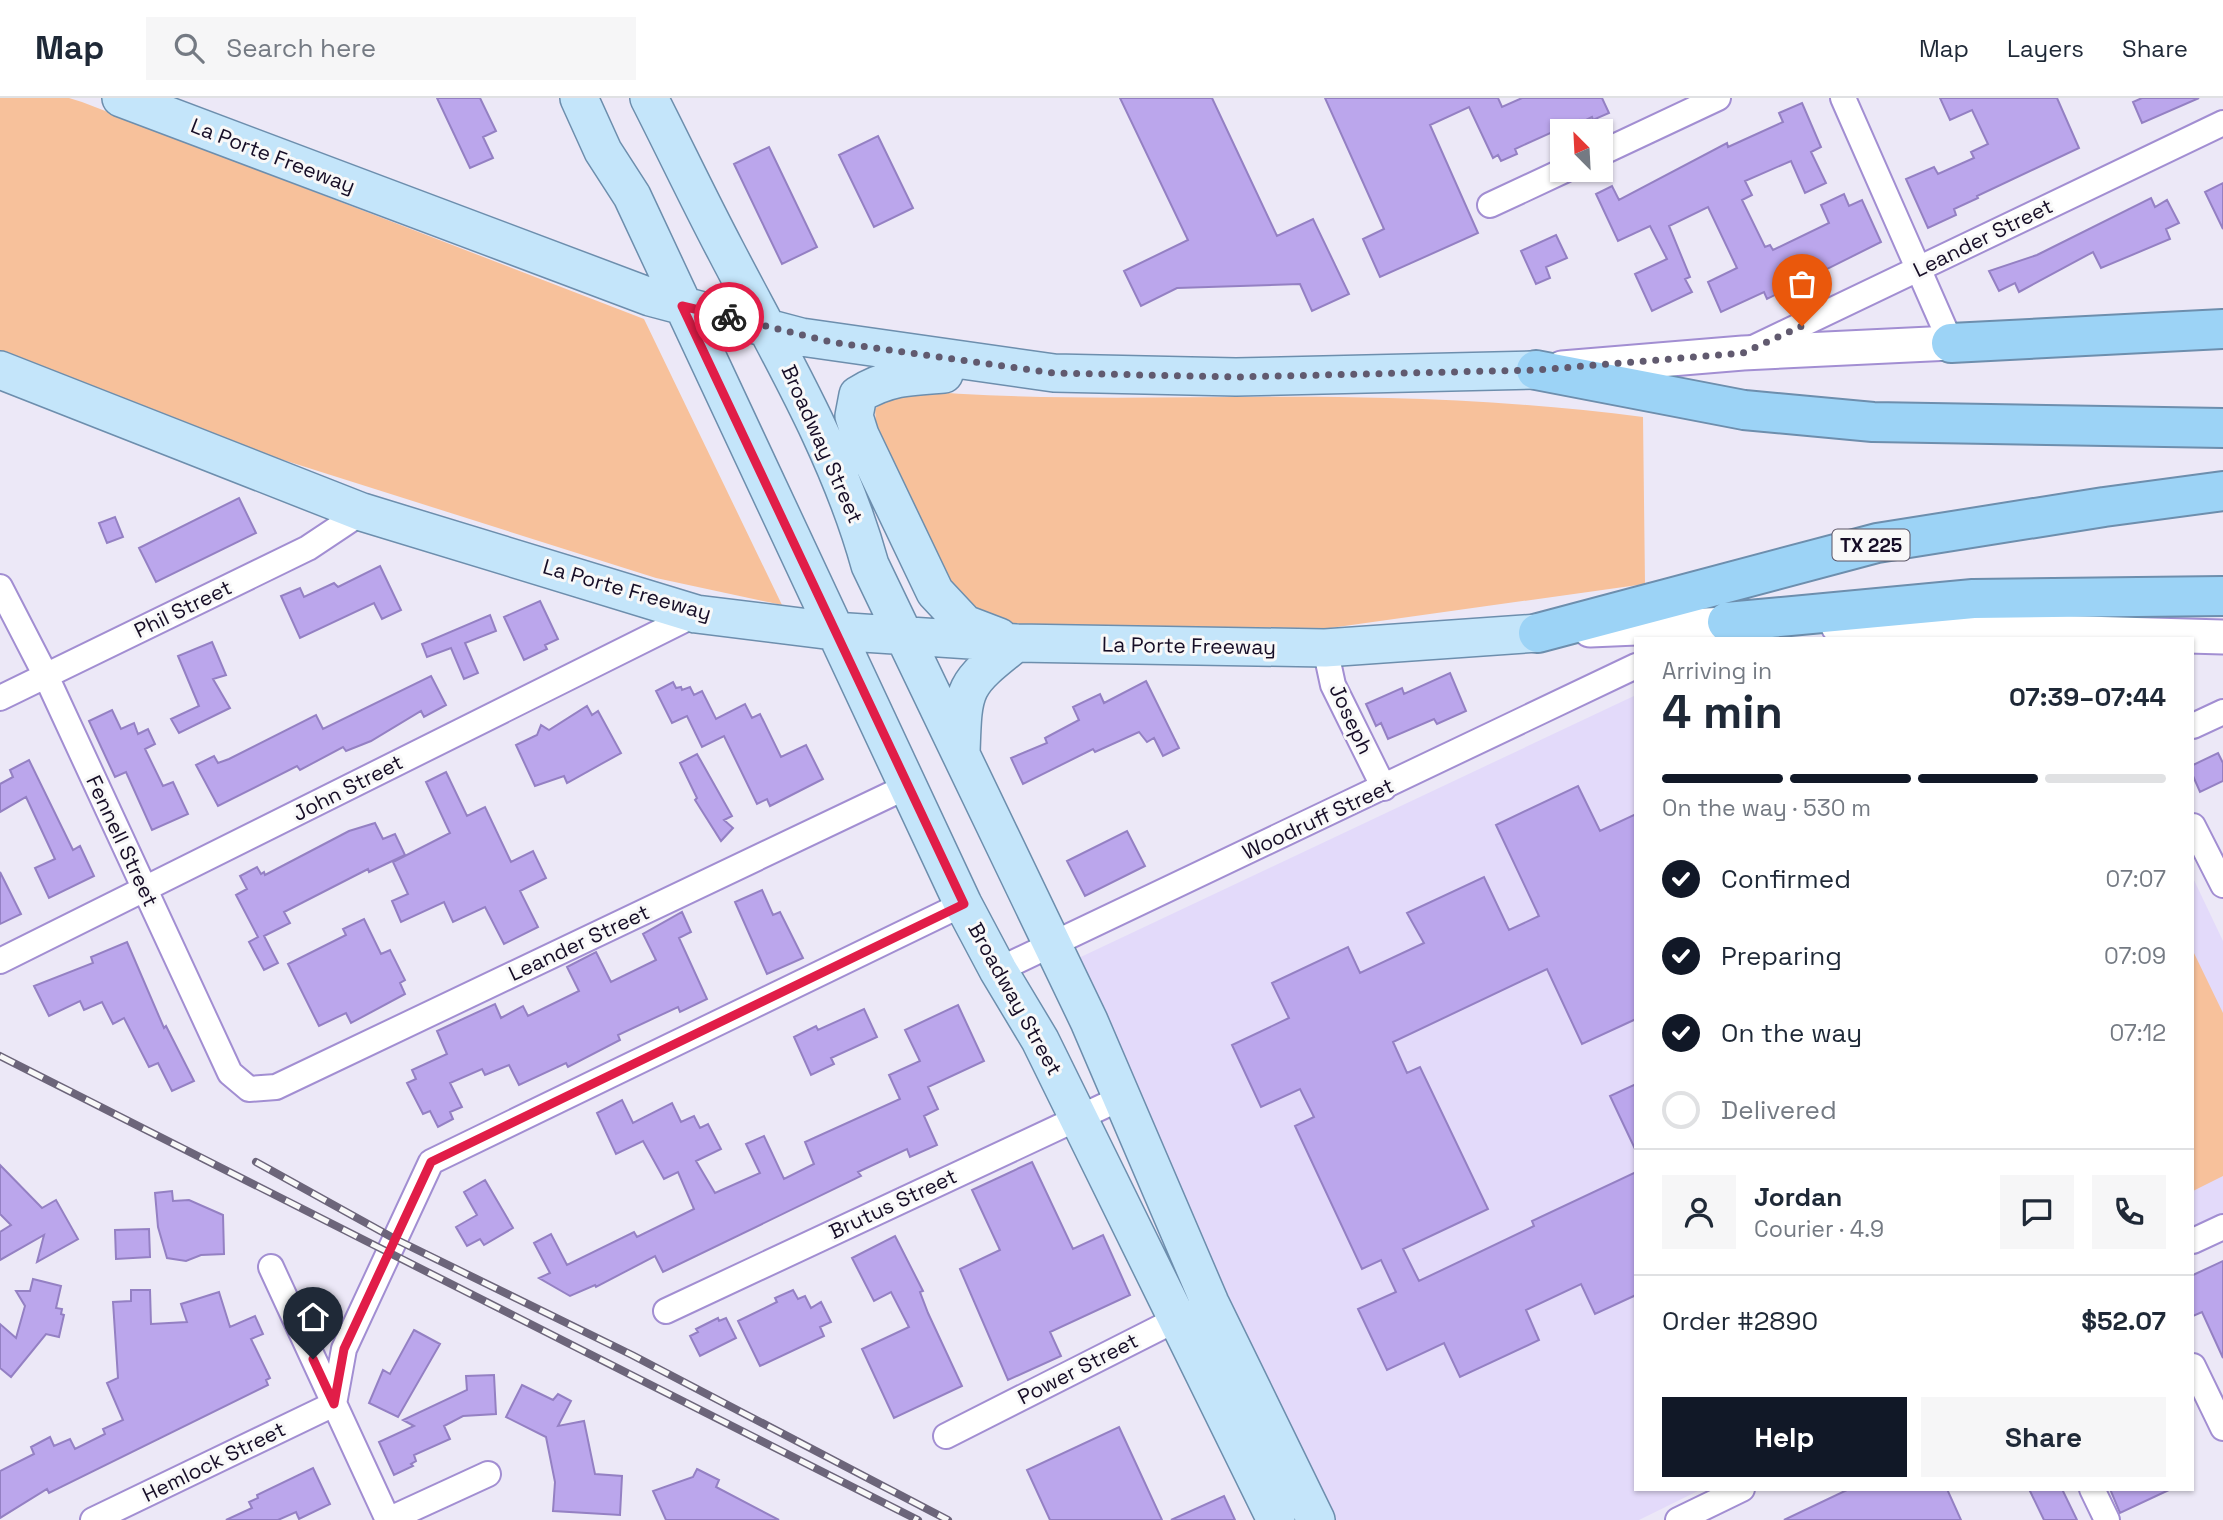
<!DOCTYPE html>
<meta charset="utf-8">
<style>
:root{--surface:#fff;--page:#f6f6f7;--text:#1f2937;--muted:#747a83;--line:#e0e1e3;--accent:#111827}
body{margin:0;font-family:"Space Grotesk",sans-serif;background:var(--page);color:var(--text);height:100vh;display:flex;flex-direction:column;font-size:26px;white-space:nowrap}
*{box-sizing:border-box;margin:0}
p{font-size:23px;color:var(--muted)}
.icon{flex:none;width:38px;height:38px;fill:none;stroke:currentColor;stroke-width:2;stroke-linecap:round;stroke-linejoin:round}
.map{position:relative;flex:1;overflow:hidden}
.drawer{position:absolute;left:1634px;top:539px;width:560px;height:854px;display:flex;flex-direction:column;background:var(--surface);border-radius:0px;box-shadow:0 2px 5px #0004}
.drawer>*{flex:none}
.needle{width:46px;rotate:336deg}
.buttons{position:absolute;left:1550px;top:21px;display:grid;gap:14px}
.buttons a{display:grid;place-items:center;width:63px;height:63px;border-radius:0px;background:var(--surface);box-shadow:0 2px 5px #0004;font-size:35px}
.pin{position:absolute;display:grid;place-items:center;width:60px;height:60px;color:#fff;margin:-72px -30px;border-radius:50% 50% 50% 0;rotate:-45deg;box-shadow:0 0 7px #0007}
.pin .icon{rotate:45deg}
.courier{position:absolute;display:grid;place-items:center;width:70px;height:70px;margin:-35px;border:5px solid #e11d48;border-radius:50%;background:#fff;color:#222;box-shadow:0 2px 9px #0007}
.overview em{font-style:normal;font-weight:600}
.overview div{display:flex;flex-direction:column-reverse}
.overview{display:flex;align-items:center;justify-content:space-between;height:119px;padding:0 28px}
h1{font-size:46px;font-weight:600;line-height:52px}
.bar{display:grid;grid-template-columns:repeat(4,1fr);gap:10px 7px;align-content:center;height:84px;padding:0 28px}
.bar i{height:9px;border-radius:5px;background:var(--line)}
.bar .on{background:var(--accent)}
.bar p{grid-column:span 4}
.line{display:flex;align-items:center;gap:18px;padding:0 28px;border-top:2px solid var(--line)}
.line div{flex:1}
.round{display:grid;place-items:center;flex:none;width:74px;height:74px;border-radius:0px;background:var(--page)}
ol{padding:0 28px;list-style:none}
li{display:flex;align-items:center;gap:21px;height:77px}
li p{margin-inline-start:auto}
li .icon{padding:7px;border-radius:50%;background:var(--accent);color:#fff;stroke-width:4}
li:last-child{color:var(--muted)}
li i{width:38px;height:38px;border:4px solid var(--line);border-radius:50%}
.primary-button{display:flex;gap:14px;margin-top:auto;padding:14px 28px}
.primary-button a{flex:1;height:80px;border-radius:0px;background:var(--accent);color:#fff;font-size:28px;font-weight:600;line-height:80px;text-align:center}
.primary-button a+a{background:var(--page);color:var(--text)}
header{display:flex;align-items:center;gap:42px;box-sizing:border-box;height:98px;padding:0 35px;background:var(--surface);border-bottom:2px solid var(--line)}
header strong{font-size:33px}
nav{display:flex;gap:38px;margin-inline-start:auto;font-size:24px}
.search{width:490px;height:63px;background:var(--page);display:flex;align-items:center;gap:18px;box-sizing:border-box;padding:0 24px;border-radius:0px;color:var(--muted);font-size:26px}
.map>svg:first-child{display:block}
.built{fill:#e3dafa}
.green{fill:#f7c19b}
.building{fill:#bba6ec;stroke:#9480c3;stroke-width:2}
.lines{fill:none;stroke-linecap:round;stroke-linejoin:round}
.minor-casing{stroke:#a28ed2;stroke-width:28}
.secondary-casing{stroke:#a28ed2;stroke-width:37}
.primary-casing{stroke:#6d8ead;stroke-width:40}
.motorway-casing{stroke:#6d8ead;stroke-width:42}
.minor{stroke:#fff;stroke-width:24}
.secondary{stroke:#fff;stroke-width:33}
.primary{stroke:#c4e5fa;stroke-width:37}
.motorway{stroke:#9cd3f6;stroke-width:38}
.rail-casing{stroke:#6c657a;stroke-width:8}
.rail{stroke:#f8f8f8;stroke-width:5;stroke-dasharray:16;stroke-linecap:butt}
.done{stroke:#615a6f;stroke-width:7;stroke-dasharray:0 12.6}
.route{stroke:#e11d48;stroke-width:9}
.labels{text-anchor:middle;stroke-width:6;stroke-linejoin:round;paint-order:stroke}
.shield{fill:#f8f8f8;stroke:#5a5465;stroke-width:2}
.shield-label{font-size:19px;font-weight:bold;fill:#160d26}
.street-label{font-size:21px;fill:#160d26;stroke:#f8f8f8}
</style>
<header>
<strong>Map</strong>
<div class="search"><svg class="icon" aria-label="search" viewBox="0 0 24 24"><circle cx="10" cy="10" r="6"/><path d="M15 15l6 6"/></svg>Search here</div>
<nav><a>Map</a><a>Layers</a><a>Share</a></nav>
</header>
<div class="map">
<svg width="2223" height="1422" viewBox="0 0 2223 1422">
<rect width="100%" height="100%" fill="#ece8f7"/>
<path class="built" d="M1636 597V1391H1702L1639 1422H1334L1068 865Z
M2193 780 2223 843V1122L2193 1136Z"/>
<path class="green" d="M0 0H69L82 4 644 221 782 507 656 480 277 360 0 253Z
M899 291C1062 307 1225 295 1388 300 1474 302 1558 308 1643 319L1645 486 1330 530 998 528 961 502 877 340 875 311Z
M2193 853 2223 915V1078L2193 1093Z"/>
<path class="building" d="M437 0H480L496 33 483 39 493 60 470 70Z
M1120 0H1212L1277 138 1313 121 1349 196 1312 213 1300 186 1177 190 1141 208 1124 173 1188 142Z
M1325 0H1498L1502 9 1522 0H1602L1609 15 1593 22 1592 19 1580 25 1579 22 1515 51 1517 56 1501 63 1498 57 1493 60 1469 9 1430 27 1478 135 1380 179 1363 141 1384 131Z
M1940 0H2057L2079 50 1977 98 1978 100 1954 111 1956 117 1928 130 1906 81 1934 69 1938 76 1974 60 1971 54 1988 46 1972 12 1950 22Z
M2142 0H2199L2142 25 2133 4Z
M1802 5 1821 49 1811 54 1826 85 1805 95 1791 63 1745 83 1752 97 1742 102 1765 149 1770 147 1773 152 1829 125 1821 107 1844 96 1849 108 1862 102 1881 144 1767 201 1764 194 1721 214 1708 184 1737 170 1708 109 1669 128 1690 179 1685 181 1692 194 1652 213 1635 176 1667 161 1650 128 1618 143 1596 96 1612 88 1619 102 1727 45 1728 49 1783 24 1779 15Z
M878 38 913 110 874 129 839 57Z
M769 49 817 149 782 166 734 66Z
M2223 85V131L2205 94Z
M2151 100 2155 109 2167 102 2179 125 2166 131 2170 141 2101 170 2093 154 2019 194 2015 185 1999 193 1989 173 2037 157Z
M1556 137 1567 160 1546 169 1550 180 1536 186 1521 153Z
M239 400 256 435 156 484 139 450Z
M115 419 123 439 107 445 99 425Z
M380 468 401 512 382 521 374 505 300 540 281 498 300 490 304 499 334 485 338 489Z
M540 503 558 541 545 547 547 551 524 562 504 519Z
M490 517 496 533 465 545 478 575 464 581 451 550 427 559 422 546Z
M212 544 226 577 213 581 230 610 179 635 171 621 199 608 178 558Z
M1450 575 1466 613 1437 626 1434 621 1388 641 1381 625 1376 628 1366 606 1402 590 1404 596Z
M431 578 446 607 424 619 421 613 371 643 346 653 343 649 300 672 297 668 218 708 196 667 214 658 218 665 229 661 316 617 323 631Z
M1146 583 1179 650 1163 658 1154 640 1147 644 1139 634 1095 654 1093 651 1023 686 1011 660 1047 645 1045 640 1079 622 1073 609 1100 596 1104 605Z
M673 584 676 590 681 589 682 592 690 589 694 597 702 593 716 621 745 606 752 620 760 616 781 659 806 647 823 681 770 708 767 701 757 706 724 638 702 649 687 618 672 625 656 593Z
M587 608 592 617 598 613 621 655 567 685 564 678 535 688 516 647 537 637 541 627 549 632Z
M112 612 121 631 134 625 138 636 148 631 155 646 145 651 163 688 173 684 188 716 152 732 126 674 115 679 89 623Z
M2218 655 2223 665V683L2200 694 2193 678V667Z
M697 656 732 718 724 722 733 730 721 743 695 702 697 700 680 665Z
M29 662 73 752 80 748 94 778 49 800 35 770 55 761 26 699 0 714V686L13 679 10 672Z
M446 674 467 718 485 709 511 764 533 753 546 780 520 793 538 829 504 846 485 809 453 824 444 804 401 824 392 803 408 796 393 764 450 735 426 684Z
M1578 688 1600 733 1636 716V921L1582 946 1547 871 1393 944 1407 975 1420 969 1488 1111 1403 1151 1419 1183 1534 1128 1532 1123 1636 1074V1197L1595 1216 1581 1186 1526 1212 1539 1242 1460 1279 1444 1245 1387 1272 1358 1211 1396 1194 1381 1162 1362 1171 1295 1028 1314 1019 1300 991 1261 1009 1232 947 1289 920 1272 885 1348 849 1360 875 1424 845 1407 815 1484 779 1509 832 1539 818 1496 727Z
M375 725 383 741 395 736 405 757 369 774 368 771 284 814 290 825 264 838 278 865 264 872 249 844 258 839 236 797 247 791 240 778 257 769 261 776 264 774 265 777 349 733Z
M1127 733 1145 768 1085 798 1067 763Z
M0 774 21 816 0 826Z
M762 792 773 817 780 814 803 860 767 876 735 804Z
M682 814 691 834 679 840 707 901 680 914 678 909 618 937 620 942 568 969 566 965 519 987 509 967 485 977 482 971 450 985 462 1009 450 1014 453 1021 438 1029 430 1013 423 1016 407 985 416 981 412 972 447 956 437 933 495 906 501 920 523 908 528 918 579 893 567 869 596 854 611 884 656 862 643 836Z
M364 821 381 856 390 852 405 882 400 885 405 896 351 925 346 915 319 928 288 866 346 837 343 831Z
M127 844 164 930 166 928 194 983 172 993 158 965 149 969 124 920 113 926 102 904 84 912 80 903 49 918 34 888 93 865 91 859Z
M958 907 984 963 928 989 938 1011 924 1018 937 1047 910 1059 907 1051 858 1074 861 1078 663 1174 655 1158 596 1189 595 1187 570 1198 539 1180 550 1175 534 1145 551 1136 567 1167 634 1134 637 1139 694 1111 678 1074 664 1081 643 1043 616 1056 597 1015 622 1002 633 1025 672 1005 681 1024 694 1018 700 1030 708 1026 721 1051 696 1063 715 1095 760 1075 746 1046 764 1038 784 1081 814 1066 805 1044 900 1001 889 977 920 963 905 932Z
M864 911 877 939 831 960 834 966 811 977 794 939 816 928 818 932Z
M1636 986V1053L1610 998Z
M1032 1064 1073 1151 1103 1137 1130 1197 1050 1234 1061 1258 1008 1282 960 1171 1000 1152 972 1092Z
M0 1067 42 1110 56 1102 78 1141 37 1164 44 1137 0 1162V1134L11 1127 0 1116Z
M485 1082 513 1130 484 1147 480 1141 467 1148 456 1129 477 1117 464 1094Z
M172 1093 173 1103 189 1102 223 1117 224 1156 201 1157 186 1163 167 1160 158 1129 155 1095Z
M149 1131 150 1159 116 1161 115 1132Z
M895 1138 923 1193 920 1194 928 1215 962 1288 894 1320 862 1251 909 1229 891 1194 874 1203 852 1160Z
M2223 1163V1260L2202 1214 2193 1218V1177Z
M33 1181 61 1188 56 1210 62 1211 61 1216 64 1217 59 1239 46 1236 11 1279 0 1270V1226L16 1240 25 1208 16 1193H30Z
M131 1192H150L151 1226 187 1224 181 1206 219 1194 230 1229 255 1218 263 1236 251 1241 270 1280 266 1282 268 1287 49 1395 47 1391 0 1420V1373L34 1356 31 1349 50 1339 54 1348 70 1341 75 1351 105 1336 103 1331 123 1322 107 1285 118 1280 113 1204 131 1203Z
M793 1192 798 1201 805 1198 811 1210 821 1204 831 1224 820 1229 824 1238 760 1268 738 1223 777 1204 775 1200Z
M718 1220 719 1223 726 1220 736 1240 700 1258 690 1238 698 1234 696 1231Z
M414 1232 440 1246 398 1319 369 1305 383 1272 390 1276Z
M494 1277 496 1316 463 1318 444 1328 450 1341 414 1357 416 1363 411 1366 413 1368 394 1377 379 1344 414 1328 403 1322 467 1292 466 1278Z
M522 1287 553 1302 558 1296 571 1303 558 1328 584 1323 595 1376 622 1378 620 1417 553 1413 555 1384 546 1339 506 1319Z
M1119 1329 1162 1422H1050L1027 1372Z
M313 1370 330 1406 299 1421 296 1414 278 1422H226L252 1410 249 1404 258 1400 257 1397Z
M697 1371 719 1382 716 1389 779 1422H666L653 1393 693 1379Z
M1849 1391H1947L1961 1422H1784Z
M2029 1391H2062L2077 1422H2044Z
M2110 1391H2171L2120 1415Z
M1224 1398 1235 1422H1171Z"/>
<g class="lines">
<g class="minor-casing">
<path id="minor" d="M1843 0 1951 245
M1601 55 1718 0
M1490 107 1565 72
M1753 250 2223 25
M0 489 46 578 230 975 249 991 276 989 906 689
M1325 550 1333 587 1384 690
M0 600 308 450 362 414
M2193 628 2223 614
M2193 728 2223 787
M0 863 696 516
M998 872 1636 568
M2193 1143 2223 1129
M271 1169 388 1422
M666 1213 1121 1000
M2193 1268 2223 1330
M946 1338 1189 1215
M2092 1391 2107 1422
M93 1422 334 1306 344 1251 431 1064 963 806
M388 1422 488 1376
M1678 1422 1742 1391"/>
</g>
<g class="secondary-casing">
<path id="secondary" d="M1562 270 1743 255 1951 245
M1838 528 2223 539
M1590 532 1753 525"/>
</g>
<g class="primary-casing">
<path id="primary" d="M121 0 650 199 801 239 1054 275 1236 279 1536 272
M579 0 603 53 632 98 963 806 998 872 1040 942 1276 1422
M649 0C675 51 699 102 726 153 779 255 839 355 870 467L1089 923 1210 1205 1316 1422
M0 272 362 414 696 516 833 533 1016 545 1325 550 1538 535
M944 276C911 278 886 279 858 297L854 318 860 337 935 494 965 526 999 539
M961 655C963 588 963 587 1016 545"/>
</g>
<g class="motorway-casing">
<path id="motorway" d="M1951 245 2223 231
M1536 272 1744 312 1873 324 2223 330
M1727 524 1973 501 2223 498
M1538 535 1877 445 2104 409 2223 393"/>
</g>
<use href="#minor" class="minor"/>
<use href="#secondary" class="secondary"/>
<use href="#primary" class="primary"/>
<use href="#motorway" class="motorway"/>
<g class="rail-casing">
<path id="rail" d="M0 958 918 1422
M256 1064 395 1141 632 1257 948 1422"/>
</g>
<use href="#rail" class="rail"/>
</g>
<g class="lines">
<path class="done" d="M729 219 831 244 1054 275 1236 279 1536 272 1743 255 1802 228"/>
<path class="route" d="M313 1261 334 1306 344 1251 431 1064 964 806 682 208 729 219"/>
</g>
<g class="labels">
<rect class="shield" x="1832.5" y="431.5" width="77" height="31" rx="5"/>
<g class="shield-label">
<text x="1871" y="454">TX 225</text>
</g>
<g class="street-label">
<text transform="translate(273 58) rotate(21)" y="7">La Porte Freeway</text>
<text transform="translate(1983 140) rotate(-26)" y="7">Leander Street</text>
<text transform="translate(822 346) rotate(66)" y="7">Broadway Street</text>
<text transform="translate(627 492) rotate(16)" y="7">La Porte Freeway</text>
<text transform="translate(183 511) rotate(-26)" y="7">Phil Street</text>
<text transform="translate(1189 548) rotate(1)" y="7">La Porte Freeway</text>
<text transform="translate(1351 621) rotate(65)" y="7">Joseph</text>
<text transform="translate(348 690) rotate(-27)" y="7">John Street</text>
<text transform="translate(1318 721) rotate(-25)" y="7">Woodruff Street</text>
<text transform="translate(122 743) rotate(65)" y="7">Fennell Street</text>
<text transform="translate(579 845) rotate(-25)" y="7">Leander Street</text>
<text transform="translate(1015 901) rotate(61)" y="7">Broadway Street</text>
<text transform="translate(893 1106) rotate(-25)" y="7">Brutus Street</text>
<text transform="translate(1078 1271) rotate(-27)" y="7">Power Street</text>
<text transform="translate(214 1364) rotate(-26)" y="7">Hemlock Street</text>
</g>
</g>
</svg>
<div class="buttons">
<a><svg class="needle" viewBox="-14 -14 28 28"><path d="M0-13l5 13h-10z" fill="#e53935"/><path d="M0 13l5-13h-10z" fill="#747a83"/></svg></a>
</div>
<div class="pin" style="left:1802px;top:228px;background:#ea580c"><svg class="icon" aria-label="bag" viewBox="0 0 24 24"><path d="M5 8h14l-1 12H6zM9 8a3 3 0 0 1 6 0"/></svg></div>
<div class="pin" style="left:313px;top:1261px;background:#1f2937"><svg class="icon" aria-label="home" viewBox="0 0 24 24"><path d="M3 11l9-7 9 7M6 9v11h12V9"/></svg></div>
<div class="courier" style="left:729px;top:219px"><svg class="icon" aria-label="bike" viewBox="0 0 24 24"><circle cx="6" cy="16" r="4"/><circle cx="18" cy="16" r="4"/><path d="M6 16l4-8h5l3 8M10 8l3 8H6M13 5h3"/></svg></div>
<section class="drawer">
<div class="overview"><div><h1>4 min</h1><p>Arriving in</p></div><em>07:39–07:44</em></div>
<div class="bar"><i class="on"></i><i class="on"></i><i class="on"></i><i></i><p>On the way · 530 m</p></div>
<ol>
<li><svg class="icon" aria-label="check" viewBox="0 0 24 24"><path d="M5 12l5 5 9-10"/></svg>Confirmed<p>07:07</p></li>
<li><svg class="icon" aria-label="check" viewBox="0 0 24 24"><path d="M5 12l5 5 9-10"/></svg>Preparing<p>07:09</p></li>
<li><svg class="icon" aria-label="check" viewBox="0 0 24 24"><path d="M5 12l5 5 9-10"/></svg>On the way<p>07:12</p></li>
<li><i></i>Delivered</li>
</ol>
<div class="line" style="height:126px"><a class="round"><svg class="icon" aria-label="person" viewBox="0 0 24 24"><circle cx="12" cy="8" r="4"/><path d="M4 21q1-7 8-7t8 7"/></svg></a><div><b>Jordan</b><p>Courier · 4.9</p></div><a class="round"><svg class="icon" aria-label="chat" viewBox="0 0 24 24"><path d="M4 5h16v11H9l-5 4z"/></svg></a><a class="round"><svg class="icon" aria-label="phone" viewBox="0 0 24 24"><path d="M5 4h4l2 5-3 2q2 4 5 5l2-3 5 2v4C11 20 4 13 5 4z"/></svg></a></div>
<div class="line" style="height:91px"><div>Order #2890</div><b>$52.07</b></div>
<div class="primary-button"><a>Help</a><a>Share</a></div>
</section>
</div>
